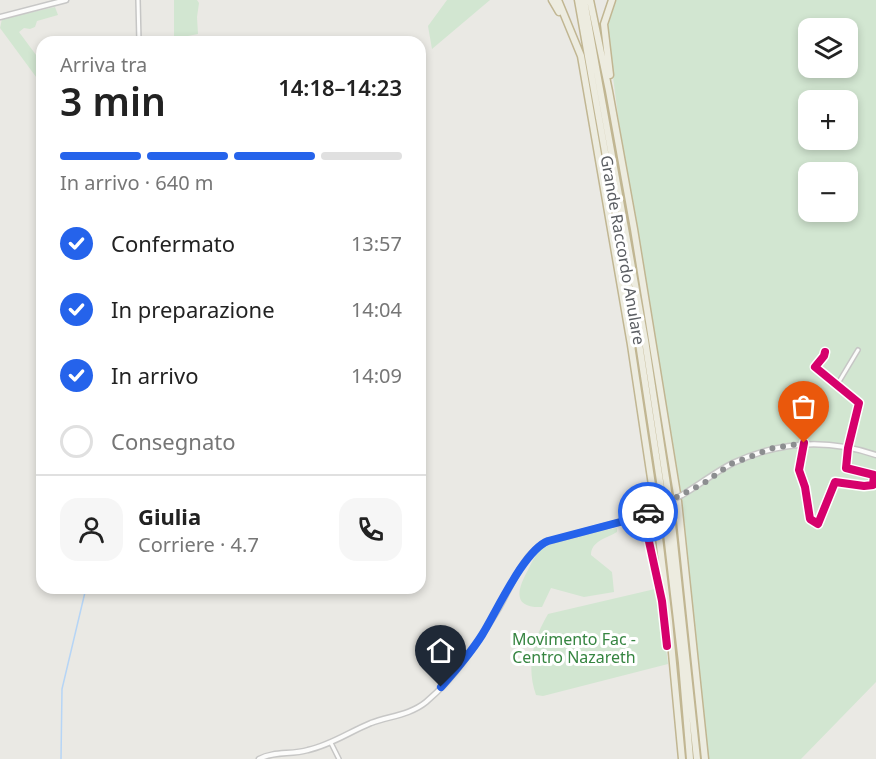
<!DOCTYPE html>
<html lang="it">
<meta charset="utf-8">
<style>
:root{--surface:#fff;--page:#f6f6f6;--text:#222;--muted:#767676;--line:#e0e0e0;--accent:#2563eb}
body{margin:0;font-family:"Noto Sans",sans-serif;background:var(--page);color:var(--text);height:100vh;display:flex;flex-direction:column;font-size:22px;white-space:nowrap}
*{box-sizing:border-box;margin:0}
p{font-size:20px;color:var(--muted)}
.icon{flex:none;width:33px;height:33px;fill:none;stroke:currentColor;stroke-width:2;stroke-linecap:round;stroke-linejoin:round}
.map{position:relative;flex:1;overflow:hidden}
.sheet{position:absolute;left:36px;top:36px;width:390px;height:558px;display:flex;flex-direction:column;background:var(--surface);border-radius:18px;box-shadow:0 3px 9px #0003}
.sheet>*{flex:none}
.fabs{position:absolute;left:798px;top:18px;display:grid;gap:12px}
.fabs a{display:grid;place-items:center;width:60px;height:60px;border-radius:12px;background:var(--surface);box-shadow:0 3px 9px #0003;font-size:30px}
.pin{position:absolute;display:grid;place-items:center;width:51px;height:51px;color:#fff;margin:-62px -26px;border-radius:50% 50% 50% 0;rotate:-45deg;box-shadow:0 0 6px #0007}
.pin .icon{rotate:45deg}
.courier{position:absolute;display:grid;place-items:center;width:60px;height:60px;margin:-30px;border:4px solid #2563eb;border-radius:50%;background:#fff;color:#222;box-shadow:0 2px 8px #0007}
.summary em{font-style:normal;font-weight:600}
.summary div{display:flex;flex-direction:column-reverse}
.summary{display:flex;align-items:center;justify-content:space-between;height:102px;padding:0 24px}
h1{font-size:39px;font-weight:600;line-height:45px}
.bar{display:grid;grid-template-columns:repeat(4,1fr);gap:9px 6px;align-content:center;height:72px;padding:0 24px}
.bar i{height:8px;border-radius:4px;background:var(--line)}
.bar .active{background:var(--accent)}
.bar p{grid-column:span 4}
.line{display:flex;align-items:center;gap:15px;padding:0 24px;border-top:2px solid var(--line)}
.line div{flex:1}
.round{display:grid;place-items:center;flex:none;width:63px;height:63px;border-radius:18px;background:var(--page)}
ol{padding:0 24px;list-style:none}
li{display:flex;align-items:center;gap:18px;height:66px}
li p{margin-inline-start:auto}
li .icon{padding:6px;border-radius:50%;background:var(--accent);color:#fff;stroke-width:4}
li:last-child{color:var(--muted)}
li i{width:33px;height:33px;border:3px solid var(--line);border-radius:50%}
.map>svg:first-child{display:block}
.green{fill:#d2e6d1;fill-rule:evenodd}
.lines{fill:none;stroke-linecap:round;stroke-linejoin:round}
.stream{stroke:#b6d5f6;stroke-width:1.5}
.street-casing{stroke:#c6c6c5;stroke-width:6}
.secondary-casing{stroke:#c7c7c6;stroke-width:7}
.highway-casing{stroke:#c1b692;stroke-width:9}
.street{stroke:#fcfcfb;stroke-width:3}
.secondary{stroke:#fcfcfb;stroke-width:4}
.highway{stroke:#edece0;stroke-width:6}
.secondary-bridge-casing{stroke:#c7c7c6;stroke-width:7;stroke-linecap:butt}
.secondary-bridge{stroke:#fcfcfb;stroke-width:4}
.cycleway-casing{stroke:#fff;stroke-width:11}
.cycleway{stroke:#d6006c;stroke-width:8}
.done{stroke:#8c8e90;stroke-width:6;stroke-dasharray:0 10.8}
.route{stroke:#2563eb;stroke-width:8}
.labels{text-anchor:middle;stroke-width:6;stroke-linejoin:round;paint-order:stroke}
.street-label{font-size:16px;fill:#5a5d62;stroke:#fff}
.park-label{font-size:16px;fill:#368541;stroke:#fff}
</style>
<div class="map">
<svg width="876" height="759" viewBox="0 0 876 759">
<rect width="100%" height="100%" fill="#eae9e4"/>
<path class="green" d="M174 0H197L199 3 197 17 198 34 183 37 185 40 198 38 199 42H174Z
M447 0H490L432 49 428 26Z
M614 0H876V682L801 759H708L682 498 619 123 607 31 610 8ZM808 28H848V68H808ZM808 100H848V140H808ZM808 172H848V212H808Z
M55 7 58 15 37 21 35 27 30 29 24 28 19 32 42 63V85L0 28 2 19Z
M617 528V532C607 538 591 541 591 555L612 572 614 592 584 597 551 588 542 607C512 608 517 590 528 570 531 564 535 555 540 550 552 541 601 530 617 528Z
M655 589 660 603 668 664 543 696 536 695C526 667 533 639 548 614Z"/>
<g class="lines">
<path class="stream" d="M61 759 62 689 86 588"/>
<g class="street-casing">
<path id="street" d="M138 0 139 42
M837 385 858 350
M804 443 799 470 805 487 810 519 818 524 835 482 864 486 873 485 874 475 846 468 848 448 859 403 815 367 824 356 825 352
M643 514 662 601 667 646
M331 743 339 759"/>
</g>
<g class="secondary-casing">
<path id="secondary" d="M0 17 66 0
M682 495C699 485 715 472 733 463 780 441 827 438 876 455
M259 759C274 751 291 755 308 750 331 745 349 732 371 723 390 716 410 715 426 702 456 677 479 641 499 608 511 587 523 553 546 542L624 521 651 511"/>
</g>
<g class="highway-casing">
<path id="highway" d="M552 0 559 12
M558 0 581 56 631 345 655 505
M578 0 639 343 663 501
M584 0 645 340 669 498
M590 0 609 91 634 229 677 494
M610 75 604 24 612 0
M678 501 705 759
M670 505 697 759
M664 508 682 663 690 759
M656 512 669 621 682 759"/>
</g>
<use href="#street" class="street"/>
<use href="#secondary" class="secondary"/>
<use href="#highway" class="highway"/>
<g class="secondary-bridge-casing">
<path id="secondary-bridge" d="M651 511 682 495"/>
</g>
<use href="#secondary-bridge" class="secondary-bridge"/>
<g class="cycleway-casing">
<path id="cycleway" d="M804 443 799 470 805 487 810 519 818 524 835 482 864 486 873 485 874 475 846 468 848 448 859 403 815 367 824 356 825 352
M643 514 662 601 667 646"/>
</g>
<use href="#cycleway" class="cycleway"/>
</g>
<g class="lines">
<path class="done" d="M648 512 704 483 731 464 773 448 804 443"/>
<path class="route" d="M441 687C456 670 470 654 482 635 496 613 524 550 548 541L624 521 648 512"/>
</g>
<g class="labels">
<g class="street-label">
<text transform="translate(623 250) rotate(80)" y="6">Grande Raccordo Anulare</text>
</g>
<g class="park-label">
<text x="574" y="645">Movimento Fac -<tspan x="574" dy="18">Centro Nazareth</tspan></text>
</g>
</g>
</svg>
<div class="fabs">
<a><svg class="icon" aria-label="layers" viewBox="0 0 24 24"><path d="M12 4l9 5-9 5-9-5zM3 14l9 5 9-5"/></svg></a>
<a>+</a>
<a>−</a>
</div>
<div class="pin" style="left:804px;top:443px;background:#ea580c"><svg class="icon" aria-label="bag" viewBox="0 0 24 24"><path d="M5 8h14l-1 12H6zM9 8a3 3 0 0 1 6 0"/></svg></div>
<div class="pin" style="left:441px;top:687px;background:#1f2937"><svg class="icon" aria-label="home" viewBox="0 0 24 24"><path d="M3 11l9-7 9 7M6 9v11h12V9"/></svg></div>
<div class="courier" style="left:648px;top:512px"><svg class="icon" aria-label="car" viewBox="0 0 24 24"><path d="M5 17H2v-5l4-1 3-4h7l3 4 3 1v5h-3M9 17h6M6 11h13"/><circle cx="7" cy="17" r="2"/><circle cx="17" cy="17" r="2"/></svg></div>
<section class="sheet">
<div class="summary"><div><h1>3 min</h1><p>Arriva tra</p></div><em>14:18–14:23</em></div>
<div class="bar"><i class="active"></i><i class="active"></i><i class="active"></i><i></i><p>In arrivo · 640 m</p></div>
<ol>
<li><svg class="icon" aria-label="check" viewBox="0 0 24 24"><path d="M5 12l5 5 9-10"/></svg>Confermato<p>13:57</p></li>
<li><svg class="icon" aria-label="check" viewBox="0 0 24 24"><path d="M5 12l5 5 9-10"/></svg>In preparazione<p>14:04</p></li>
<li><svg class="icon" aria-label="check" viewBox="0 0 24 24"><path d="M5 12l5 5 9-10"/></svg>In arrivo<p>14:09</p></li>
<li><i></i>Consegnato</li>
</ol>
<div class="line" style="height:108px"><a class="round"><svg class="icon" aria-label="person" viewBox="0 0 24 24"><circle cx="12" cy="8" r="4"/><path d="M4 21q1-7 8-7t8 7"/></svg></a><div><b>Giulia</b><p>Corriere · 4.7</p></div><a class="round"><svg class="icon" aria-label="phone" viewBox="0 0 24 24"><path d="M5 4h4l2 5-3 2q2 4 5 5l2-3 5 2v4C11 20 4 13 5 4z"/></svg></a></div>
</section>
</div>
